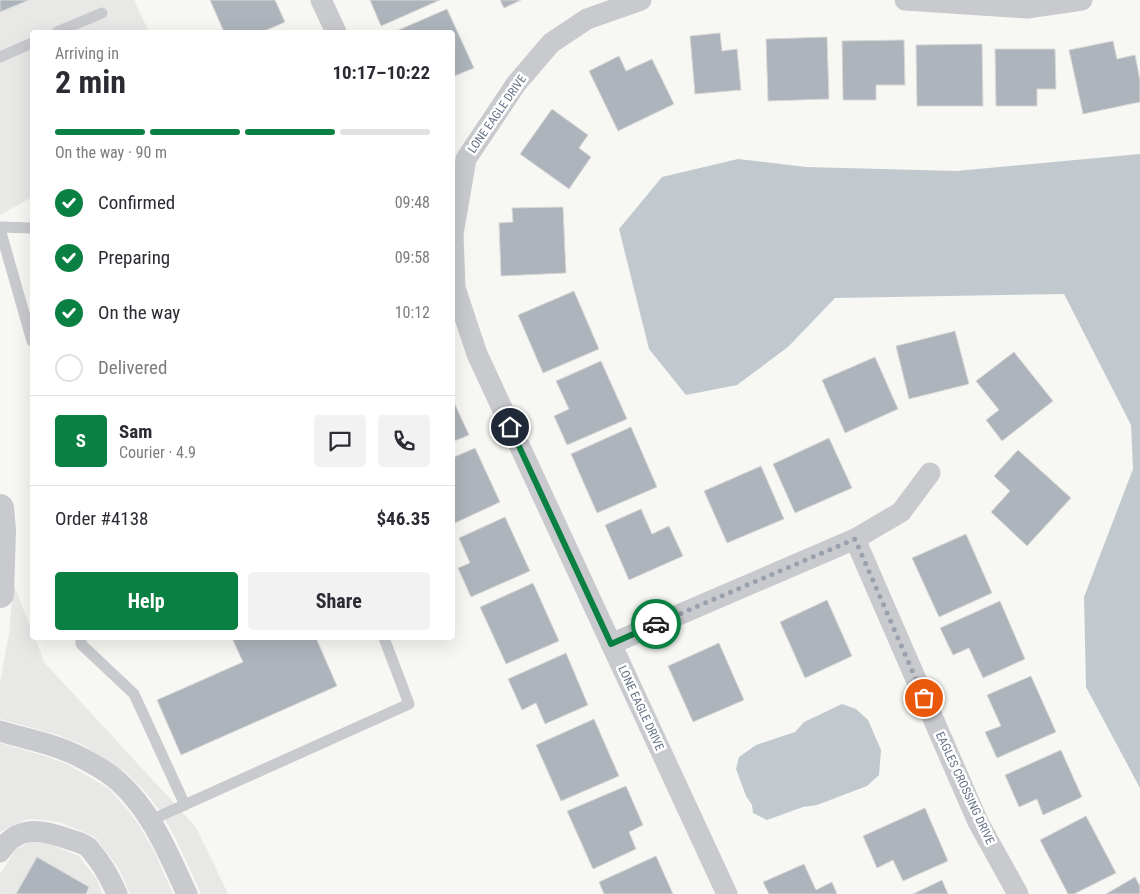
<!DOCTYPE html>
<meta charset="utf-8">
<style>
:root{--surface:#fff;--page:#f2f2f3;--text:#2b2b33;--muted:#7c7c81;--line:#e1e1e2;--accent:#0b8043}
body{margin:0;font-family:"Roboto Condensed",sans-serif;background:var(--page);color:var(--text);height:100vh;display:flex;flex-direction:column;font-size:19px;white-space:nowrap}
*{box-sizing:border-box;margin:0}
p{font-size:16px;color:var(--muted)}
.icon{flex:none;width:28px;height:28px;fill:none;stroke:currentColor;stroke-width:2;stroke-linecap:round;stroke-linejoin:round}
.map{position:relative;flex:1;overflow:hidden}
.details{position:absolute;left:30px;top:30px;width:425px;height:610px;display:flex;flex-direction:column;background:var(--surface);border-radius:5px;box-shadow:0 5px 20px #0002}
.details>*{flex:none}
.pin{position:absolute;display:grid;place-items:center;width:42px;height:42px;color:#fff;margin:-21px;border:2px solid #fff;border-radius:50%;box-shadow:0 1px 5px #0007}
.courier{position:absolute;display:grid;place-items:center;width:50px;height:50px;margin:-25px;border:4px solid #0b8043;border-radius:50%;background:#fff;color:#222;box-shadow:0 1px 6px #0007}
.overview em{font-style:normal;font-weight:700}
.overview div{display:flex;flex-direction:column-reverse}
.overview{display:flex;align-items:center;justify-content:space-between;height:85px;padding:0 25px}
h1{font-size:32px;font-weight:700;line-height:38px}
.bar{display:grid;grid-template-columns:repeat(4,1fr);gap:8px 5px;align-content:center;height:60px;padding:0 25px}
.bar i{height:6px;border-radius:4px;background:var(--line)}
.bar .active{background:var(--accent)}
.bar p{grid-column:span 4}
.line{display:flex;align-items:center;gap:12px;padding:0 25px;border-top:1px solid var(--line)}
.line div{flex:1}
.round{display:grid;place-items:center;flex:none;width:52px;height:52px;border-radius:5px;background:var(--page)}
ol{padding:0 25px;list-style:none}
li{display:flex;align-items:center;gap:15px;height:55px}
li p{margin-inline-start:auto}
li .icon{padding:5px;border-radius:50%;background:var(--accent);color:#fff;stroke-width:4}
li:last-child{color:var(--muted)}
li i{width:28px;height:28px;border:2px solid var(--line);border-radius:50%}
.button{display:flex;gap:10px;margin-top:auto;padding:10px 25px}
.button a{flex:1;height:58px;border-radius:5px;background:var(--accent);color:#fff;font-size:20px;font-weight:700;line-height:58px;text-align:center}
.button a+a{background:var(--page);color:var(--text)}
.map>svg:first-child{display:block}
.built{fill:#e8e8e7}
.water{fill:#c1c9cf}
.building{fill:#aeb4bb;stroke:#d8d9d7}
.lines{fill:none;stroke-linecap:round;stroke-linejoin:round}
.service{stroke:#c8cace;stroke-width:11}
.minor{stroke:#c8cace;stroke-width:21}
.tertiary{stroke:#c8cace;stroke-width:28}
.done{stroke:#99a1ac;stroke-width:5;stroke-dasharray:0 9}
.route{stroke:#0b8043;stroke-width:6}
.labels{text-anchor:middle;stroke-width:5;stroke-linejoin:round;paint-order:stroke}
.street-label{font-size:12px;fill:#667386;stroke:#fff}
</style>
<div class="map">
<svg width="1140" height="894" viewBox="0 0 1140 894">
<rect width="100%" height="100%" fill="#f7f7f4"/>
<path class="built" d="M0 0H134L149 32H32V197L0 215Z
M13 582 32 632V638H35L44 662 196 827 228 894H201L177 841 162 814 147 794 126 772 83 745 58 735 0 719V683L9 633Z
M0 743 48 757 69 765 108 788 127 809 140 827 154 851 173 894H130L119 869 97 839 93 836 59 822 33 819 25 820 0 832Z
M31 842 49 844 79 856 97 880 103 894H0V874L16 849Z"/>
<path class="water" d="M1140 154V788L1086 687 1084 597 1133 469 1131 425 1064 294 835 298 788 347 737 385 686 395 649 349 619 229 662 177 738 159 806 167 956 171Z
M842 704 856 709 868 720 881 750 879 775 867 786 817 805 803 807 767 820 753 813 752 805 746 796 736 769 739 757 756 745 795 732 804 722Z"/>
<path class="building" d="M0 0H29L0 12Z
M210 0H275L285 22 262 32H224Z
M370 0H440L381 26Z
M500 0H521L504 8Z
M447 9 474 68 452 77V32H394Z
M720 33 722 51 737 49 741 90 695 94 690 36Z
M827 37 829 99 768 101 766 39Z
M904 40 905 85H876V100H843L842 41Z
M1113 41 1117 59 1135 55 1140 80V102L1083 114 1069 50Z
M982 44 983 106H917L916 45Z
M995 49H1055L1056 89H1037V106H996Z
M619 56 626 71 652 59 674 104 618 131 589 71Z
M552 109 588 135 579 148 591 157 569 189 520 154Z
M563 207 566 273 501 276 499 223 513 222 512 208Z
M574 291 599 349 543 373 518 315Z
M955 331 969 384 909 399 896 346Z
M1014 352 1053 401 1002 441 986 420 999 410 976 381Z
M875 357 898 409 845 433 822 380Z
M601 361 627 419 567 445 554 416 569 409 556 381Z
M452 398 469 435 452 442Z
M631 427 657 487 597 513 571 454Z
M829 438 852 488 795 513 773 464Z
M475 448 500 502 455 523 452 518V458Z
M1018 450 1071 498 1027 546 991 512 1010 491 994 476Z
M761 466 784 519 727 543 704 491Z
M641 509 652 534 669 526 683 556 629 580 605 525Z
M505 517 530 571 471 597 458 568 470 563 459 538Z
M966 534 992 593 939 617 912 558Z
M533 583 559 641 506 664 480 607Z
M827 600 852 656 805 678 780 622Z
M1000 601 1025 659 983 678 969 648 953 655 940 628Z
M232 638H316L337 686 181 755 157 700 243 662Z
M719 643 744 700 693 722 668 666Z
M566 653 588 705 545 724 536 703 522 710 508 679Z
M1031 676 1056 732 997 758 985 732 1001 726 987 695Z
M594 719 619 776 561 801 536 745Z
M1061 750 1082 797 1043 815 1037 799 1019 807 1005 775Z
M626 786 643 825 629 832 636 849 593 869 567 811Z
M925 808 948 861 903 881 893 860 877 868 863 836Z
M1086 816 1116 873 1074 894H1068L1040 840Z
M656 856 673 894H604L599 882Z
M37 857 89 887 86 894H16Z
M804 864 816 890 832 882 837 894H769L763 882Z
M1135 877 1140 886V894H1106Z
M942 880 948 894H913Z"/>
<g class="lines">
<path class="service" d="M57 32 102 13
M0 57 32 43
M0 227 32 228
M0 229 32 341
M81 638V644L134 694 185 805
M151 820 409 704 384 638"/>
<path class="minor" d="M321 0 336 32
M641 0 587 19 551 43 516 84 466 159 453 234 455 288 477 354 727 894
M905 0 1027 8 1082 0
M855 539 978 822 1018 894
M611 644 855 539 901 512 930 473
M0 731C25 739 52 743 76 755 88 761 108 772 118 781 152 812 168 853 187 894
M0 852C17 825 41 829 68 839 74 841 84 843 89 848 101 862 110 877 117 894"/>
<path class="tertiary" d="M0 508 2 530 0 594"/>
</g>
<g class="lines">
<path class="done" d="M656 624 855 539 924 698"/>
<path class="route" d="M510 427 611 644 656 624"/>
</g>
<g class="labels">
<g class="street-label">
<text transform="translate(497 114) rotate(-55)" y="4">LONE EAGLE DRIVE</text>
<text transform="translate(641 708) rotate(65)" y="4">LONE EAGLE DRIVE</text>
<text transform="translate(965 788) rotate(65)" y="4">EAGLES CROSSING DRIVE</text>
</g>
</g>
</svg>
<div class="pin" style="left:924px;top:698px;background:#ea580c"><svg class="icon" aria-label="bag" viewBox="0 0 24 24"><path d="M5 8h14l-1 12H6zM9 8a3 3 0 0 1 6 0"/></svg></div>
<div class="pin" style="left:510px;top:427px;background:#1f2937"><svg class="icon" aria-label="home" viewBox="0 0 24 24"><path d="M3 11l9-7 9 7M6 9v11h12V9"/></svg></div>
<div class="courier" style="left:656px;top:624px"><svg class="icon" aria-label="car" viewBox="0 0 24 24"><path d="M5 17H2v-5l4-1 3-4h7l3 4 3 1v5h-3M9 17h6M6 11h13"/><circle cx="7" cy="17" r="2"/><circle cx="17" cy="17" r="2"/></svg></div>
<section class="details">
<div class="overview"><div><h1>2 min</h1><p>Arriving in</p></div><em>10:17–10:22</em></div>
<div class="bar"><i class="active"></i><i class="active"></i><i class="active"></i><i></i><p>On the way · 90 m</p></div>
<ol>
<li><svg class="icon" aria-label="check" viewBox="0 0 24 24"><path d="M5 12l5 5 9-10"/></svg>Confirmed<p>09:48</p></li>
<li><svg class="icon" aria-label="check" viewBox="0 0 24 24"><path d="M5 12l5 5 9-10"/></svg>Preparing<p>09:58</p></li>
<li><svg class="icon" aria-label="check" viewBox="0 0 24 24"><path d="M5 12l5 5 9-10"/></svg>On the way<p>10:12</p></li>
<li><i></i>Delivered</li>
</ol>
<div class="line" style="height:90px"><b class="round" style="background:var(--accent);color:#fff">S</b><div><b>Sam</b><p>Courier · 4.9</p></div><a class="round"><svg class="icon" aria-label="chat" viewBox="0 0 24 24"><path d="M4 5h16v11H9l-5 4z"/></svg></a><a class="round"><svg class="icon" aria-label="phone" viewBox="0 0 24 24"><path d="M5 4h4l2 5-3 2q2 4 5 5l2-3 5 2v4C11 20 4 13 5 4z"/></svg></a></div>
<div class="line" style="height:65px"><div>Order #4138</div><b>$46.35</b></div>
<div class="button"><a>Help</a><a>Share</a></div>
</section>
</div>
